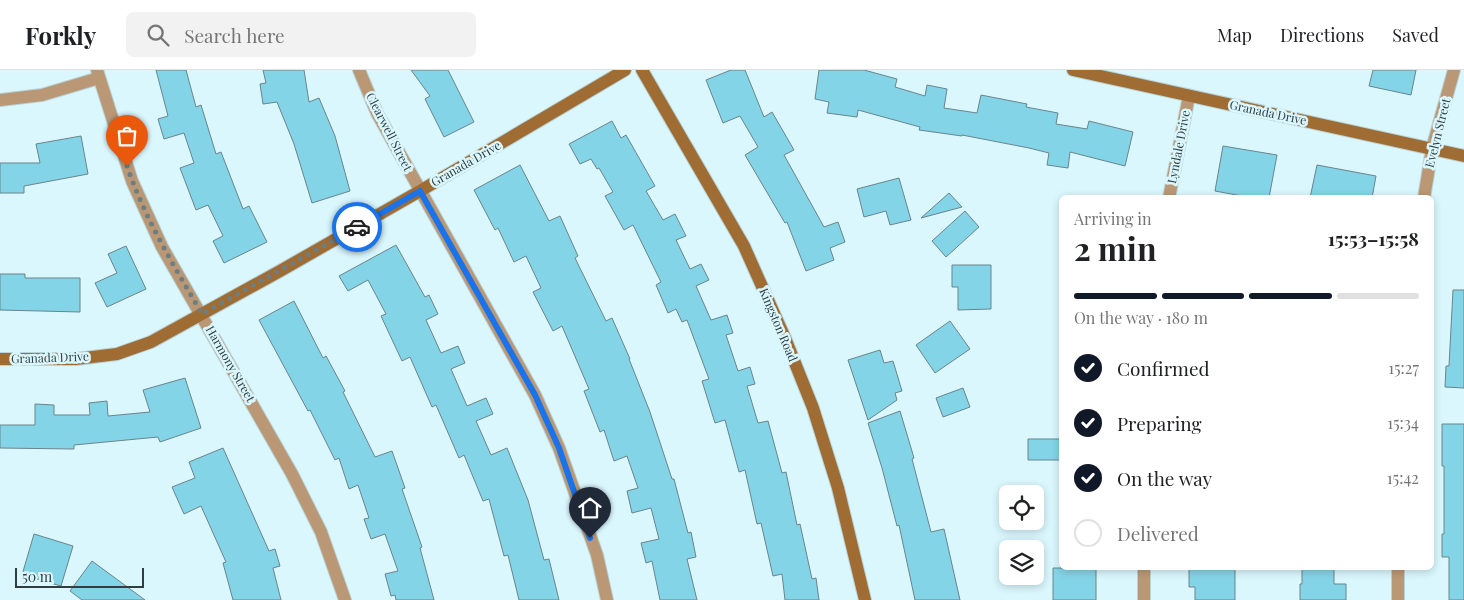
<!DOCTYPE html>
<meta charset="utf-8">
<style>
:root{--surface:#fff;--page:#f2f2f2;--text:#202124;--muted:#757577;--line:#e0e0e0;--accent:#111827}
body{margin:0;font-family:"Playfair Display",serif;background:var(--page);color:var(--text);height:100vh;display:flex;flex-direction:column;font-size:19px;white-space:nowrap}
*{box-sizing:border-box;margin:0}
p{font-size:16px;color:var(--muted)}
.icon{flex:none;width:28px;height:28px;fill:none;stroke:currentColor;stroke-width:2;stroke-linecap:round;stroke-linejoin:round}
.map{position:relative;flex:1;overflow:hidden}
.drawer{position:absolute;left:1059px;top:125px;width:375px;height:375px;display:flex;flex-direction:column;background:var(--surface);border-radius:8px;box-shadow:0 2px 8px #0003}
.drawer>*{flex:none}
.controls{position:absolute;left:999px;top:415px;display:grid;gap:10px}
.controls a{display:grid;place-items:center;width:45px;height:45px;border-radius:8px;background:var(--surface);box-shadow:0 2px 8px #0003;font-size:25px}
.scale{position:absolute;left:15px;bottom:12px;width:129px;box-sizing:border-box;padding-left:5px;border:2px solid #313d3f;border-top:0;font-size:14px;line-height:18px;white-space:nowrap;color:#313d3f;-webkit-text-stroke:4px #daf7fe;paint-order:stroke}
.pin{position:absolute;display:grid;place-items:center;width:42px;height:42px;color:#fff;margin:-51px -21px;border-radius:50% 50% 50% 0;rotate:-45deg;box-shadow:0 0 5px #0007}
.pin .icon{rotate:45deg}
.courier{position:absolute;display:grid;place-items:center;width:50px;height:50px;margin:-25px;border:4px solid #1a73e8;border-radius:50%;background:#fff;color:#222;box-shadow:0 1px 6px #0007}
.summary em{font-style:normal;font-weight:700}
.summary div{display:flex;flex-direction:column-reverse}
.summary{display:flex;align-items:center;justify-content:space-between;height:85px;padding:0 15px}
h1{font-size:32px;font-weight:700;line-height:38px}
.bar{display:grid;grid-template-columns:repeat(4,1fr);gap:8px 5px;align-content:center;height:60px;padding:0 15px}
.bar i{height:6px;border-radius:4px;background:var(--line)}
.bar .active{background:var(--accent)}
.bar p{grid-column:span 4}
ol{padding:0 15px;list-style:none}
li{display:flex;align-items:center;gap:15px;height:55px}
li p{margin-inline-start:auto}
li .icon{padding:5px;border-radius:50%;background:var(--accent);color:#fff;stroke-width:4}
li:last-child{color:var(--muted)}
li i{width:28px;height:28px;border:2px solid var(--line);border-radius:50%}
header{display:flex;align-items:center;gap:30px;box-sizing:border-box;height:70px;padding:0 25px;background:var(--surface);border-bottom:1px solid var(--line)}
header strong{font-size:24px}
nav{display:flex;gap:28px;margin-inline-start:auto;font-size:18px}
.search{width:350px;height:45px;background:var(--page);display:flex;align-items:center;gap:12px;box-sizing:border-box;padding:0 18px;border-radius:8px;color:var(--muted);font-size:19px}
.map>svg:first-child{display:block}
.building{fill:#84d4e7;stroke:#6a848b}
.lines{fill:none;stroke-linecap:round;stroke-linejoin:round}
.street-casing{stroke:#b8d2d8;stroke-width:14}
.secondary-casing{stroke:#b8d2d8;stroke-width:14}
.street{stroke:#bb9875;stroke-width:12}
.secondary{stroke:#9f6d34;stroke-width:12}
.done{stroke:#6c7e82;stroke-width:5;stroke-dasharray:0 9}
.route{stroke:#1a73e8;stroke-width:6}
.labels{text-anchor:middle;stroke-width:5;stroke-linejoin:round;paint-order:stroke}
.street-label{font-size:12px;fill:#313d3f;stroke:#daf7fe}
</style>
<header>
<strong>Forkly</strong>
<div class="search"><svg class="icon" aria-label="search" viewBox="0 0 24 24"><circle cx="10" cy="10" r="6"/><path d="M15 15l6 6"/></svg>Search here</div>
<nav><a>Map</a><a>Directions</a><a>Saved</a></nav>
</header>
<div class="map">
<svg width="1464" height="530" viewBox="0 0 1464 530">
<rect width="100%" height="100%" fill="#daf7fe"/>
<path class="building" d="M156 0H186L196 37 201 35 216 84 221 82 243 139 249 136 267 172 224 193 213 171 223 166 208 135 196 140 180 98 194 93 184 63 164 69 158 49 168 46Z
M263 0H304L309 32 319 28 335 66 350 121 312 133 294 74 277 32 263 34 260 14 266 13Z
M411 0H448L474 52 444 67 425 29 430 26Z
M731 0H745L764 47 772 42 794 80 784 85 824 157 838 152 845 172 830 178 834 190 806 201 787 152 785 153 745 85 758 77 740 46 723 53 706 10Z
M819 0H864L897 9 895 17 925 26 927 15 947 19 944 38 977 43 981 25 1027 34 1026 37 1058 43 1056 54 1087 59 1089 51 1133 62 1125 96 1070 82 1068 98 1047 95 1049 83 1029 78 962 65V66L919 60 920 57 858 40 857 47 827 43 829 32 815 29Z
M1373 0H1416L1411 25 1369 16Z
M612 51 621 68 626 65 655 116 646 121 663 150 675 144 686 166 676 170 690 199 701 194 709 210 696 216 711 250 727 245 733 263 726 265 738 301 750 297 755 314 747 316 758 353 768 351 782 403 786 402 797 455 800 454 812 509 816 508 819 530H785L782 504 773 506 761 453 757 454 745 400 739 402 725 350 715 353 702 311 709 309 687 250 682 252 676 239 668 243 656 215 661 212 633 155 624 160 605 126 613 122 599 98 597 99 591 89 580 94 569 74Z
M81 66 88 104 24 116V123H0V93H40L36 74Z
M1223 76 1277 85 1269 128H1253L1215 121Z
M520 95 549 151 560 146 578 186 575 188 606 251 612 248 630 289H629L650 342 672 409H674L688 463 691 462 696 487 687 489 697 530H660L652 491 646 493 641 473 659 469 651 438 632 443 627 421 638 418 627 386 614 391 604 360 600 362 584 321 589 319 562 256 553 261 533 222 541 218 526 186 514 192 498 158 495 160 474 120Z
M1317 95 1376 106 1372 128H1310Z
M899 108 911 150 890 155 886 141 864 147 857 119Z
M949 123 962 137 921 148Z
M965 141 979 157 946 187 932 171Z
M396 175 425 227 429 225 438 244 426 250 441 283 458 276 465 293 451 299 467 336 486 328 493 344 476 351 491 385 507 378 528 430 544 490 549 489 559 530H519L508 485 504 486 489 429 483 431 464 385 459 388 436 335 432 337 410 287 402 291 381 246 386 244 368 210 348 221 339 206Z
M126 176 146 219 107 237 95 213 117 203 108 184Z
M952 195H991V239L958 240V217H952Z
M0 204H25V208H80V242L0 240Z
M1453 220H1464V318L1445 317 1446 296H1449Z
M294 231 323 288 326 286 345 321 343 322 375 387 392 381 405 418 402 419 422 477 420 478 434 530H396L395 525 391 526 385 504 398 501 385 464 371 469 364 449 369 448 358 415 349 419 339 388 335 390 310 340 308 341 259 250Z
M950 251 970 279 935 303 916 275Z
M880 280 884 293 893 291 902 321 895 323 897 330 868 350 848 290Z
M185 308 201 358 160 372 158 367 74 375V379L0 378V355H35V334L54 335V345H90L89 333 107 331 108 346 150 342 143 320Z
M963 318 970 337 943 347 936 328Z
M900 341 914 388 912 389 931 462 944 459 960 530H915L899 455 897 456 882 398 868 353Z
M1442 354H1464V530H1449V487H1442V464H1444V396H1442Z
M1028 369H1061V390H1028Z
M223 378 269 481 275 479 280 496 273 498 281 530H233L223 493 226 492 201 436 184 444 172 417 195 408 189 392Z
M34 464 73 476 61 516 22 505Z
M92 491 145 530H82L70 521Z
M1053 498H1096V530H1053Z
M1189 498H1235V530H1195V517H1189Z
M1302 498H1334V514H1346V530H1300V514H1302Z"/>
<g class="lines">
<g class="street-casing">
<path id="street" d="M97 0 132 111 162 177 292 404 321 462 345 530
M359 0 377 43 535 325 559 378 597 485 607 530
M0 30 42 25 99 8
M1169 128 1189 26
M1424 128 1432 79 1454 0
M1144 530V498
M1398 530V498"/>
</g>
<g class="secondary-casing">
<path id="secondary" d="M642 0 744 176 785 268 813 338 838 418 865 530
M1073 0 1464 86
M0 289H76L117 284 151 272 280 201 420 121 625 0"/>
</g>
<use href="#street" class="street"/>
<use href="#secondary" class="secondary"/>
</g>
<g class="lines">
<path class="done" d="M127 96C145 149 174 196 202 244L357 157"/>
<path class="route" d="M357 157 420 121 535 325 559 378 590 468"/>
</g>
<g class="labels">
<g class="street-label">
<text transform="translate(1268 43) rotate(12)" y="4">Granada Drive</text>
<text transform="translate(389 62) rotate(63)" y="4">Clearwell Street</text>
<text transform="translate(1438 63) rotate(-76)" y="4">Evelyn Street</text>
<text transform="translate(1179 77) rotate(-79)" y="4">Lyndale Drive</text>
<text transform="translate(466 94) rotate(-30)" y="4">Granada Drive</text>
<text transform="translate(778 255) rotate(67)" y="4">Kingston Road</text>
<text transform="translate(50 288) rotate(-2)" y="4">Granada Drive</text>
<text transform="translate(230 294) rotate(60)" y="4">Harmony Street</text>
</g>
</g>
</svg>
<div class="controls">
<a><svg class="icon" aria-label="locate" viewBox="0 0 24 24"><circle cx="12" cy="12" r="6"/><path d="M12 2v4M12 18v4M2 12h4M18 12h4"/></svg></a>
<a><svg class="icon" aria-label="layers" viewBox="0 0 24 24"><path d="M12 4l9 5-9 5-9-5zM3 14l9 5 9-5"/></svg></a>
</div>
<div class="scale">50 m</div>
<div class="pin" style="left:127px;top:96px;background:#ea580c"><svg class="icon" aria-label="bag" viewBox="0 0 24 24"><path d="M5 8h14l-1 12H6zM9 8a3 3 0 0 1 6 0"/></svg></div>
<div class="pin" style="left:590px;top:468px;background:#1f2937"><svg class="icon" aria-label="home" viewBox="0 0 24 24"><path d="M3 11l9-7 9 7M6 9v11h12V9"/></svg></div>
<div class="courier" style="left:357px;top:157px"><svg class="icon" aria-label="car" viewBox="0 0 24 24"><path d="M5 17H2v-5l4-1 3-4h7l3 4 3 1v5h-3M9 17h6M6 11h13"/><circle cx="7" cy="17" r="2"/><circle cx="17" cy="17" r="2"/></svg></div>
<section class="drawer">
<div class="summary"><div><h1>2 min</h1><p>Arriving in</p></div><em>15:53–15:58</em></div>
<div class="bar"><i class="active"></i><i class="active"></i><i class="active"></i><i></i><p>On the way · 180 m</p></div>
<ol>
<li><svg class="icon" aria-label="check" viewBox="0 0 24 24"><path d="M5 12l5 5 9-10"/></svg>Confirmed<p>15:27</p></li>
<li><svg class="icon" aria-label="check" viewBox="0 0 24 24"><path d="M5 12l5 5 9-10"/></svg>Preparing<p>15:34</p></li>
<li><svg class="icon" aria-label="check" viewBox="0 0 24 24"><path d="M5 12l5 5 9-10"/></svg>On the way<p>15:42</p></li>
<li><i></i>Delivered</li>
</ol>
</section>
</div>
